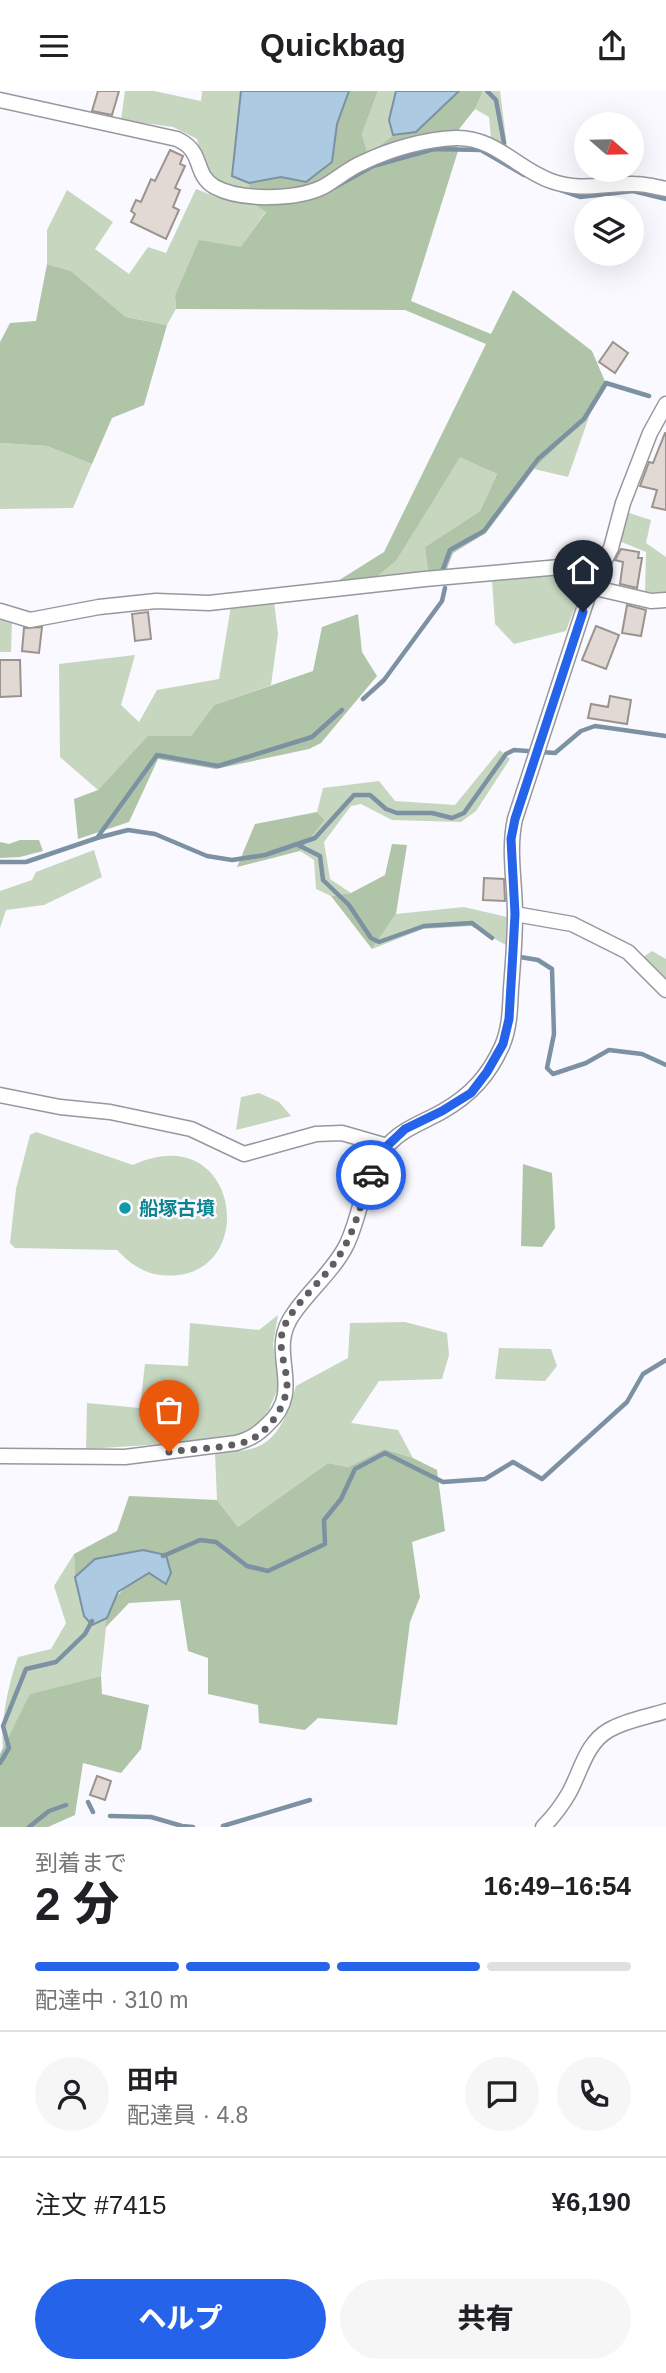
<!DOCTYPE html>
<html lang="ja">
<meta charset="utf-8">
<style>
:root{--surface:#fff;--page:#f6f6f6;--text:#202124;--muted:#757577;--line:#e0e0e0;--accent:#2563eb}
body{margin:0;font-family:Helvetica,"Noto Sans JP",sans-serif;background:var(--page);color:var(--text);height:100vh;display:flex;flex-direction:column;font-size:26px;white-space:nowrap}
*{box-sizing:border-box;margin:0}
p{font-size:23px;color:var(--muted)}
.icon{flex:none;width:38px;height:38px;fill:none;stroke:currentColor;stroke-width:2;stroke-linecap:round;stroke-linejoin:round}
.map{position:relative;height:1736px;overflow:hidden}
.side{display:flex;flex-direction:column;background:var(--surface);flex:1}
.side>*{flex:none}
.needle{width:46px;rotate:110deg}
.buttons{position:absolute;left:574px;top:21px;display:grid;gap:14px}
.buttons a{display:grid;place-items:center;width:70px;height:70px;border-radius:50%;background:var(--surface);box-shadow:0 7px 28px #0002;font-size:35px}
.pin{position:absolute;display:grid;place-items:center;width:60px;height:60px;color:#fff;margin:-72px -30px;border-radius:50% 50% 50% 0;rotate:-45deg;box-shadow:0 0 7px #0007}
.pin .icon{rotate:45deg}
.courier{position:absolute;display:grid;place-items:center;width:70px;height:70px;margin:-35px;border:5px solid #2563eb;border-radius:50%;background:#fff;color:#222;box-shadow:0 2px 9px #0007}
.overview em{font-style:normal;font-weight:800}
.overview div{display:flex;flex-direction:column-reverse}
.overview{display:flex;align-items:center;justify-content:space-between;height:119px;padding:0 35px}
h1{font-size:46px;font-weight:800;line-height:52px}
.bar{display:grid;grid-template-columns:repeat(4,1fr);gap:10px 7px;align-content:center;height:84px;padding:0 35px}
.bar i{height:9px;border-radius:5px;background:var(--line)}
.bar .selected{background:var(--accent)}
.bar p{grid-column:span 4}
.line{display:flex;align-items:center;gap:18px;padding:0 35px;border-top:2px solid var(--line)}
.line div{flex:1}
.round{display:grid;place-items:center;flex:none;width:74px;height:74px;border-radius:37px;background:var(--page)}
.cta{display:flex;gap:14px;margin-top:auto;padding:14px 35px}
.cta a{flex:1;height:80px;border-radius:42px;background:var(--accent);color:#fff;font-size:28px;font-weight:800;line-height:80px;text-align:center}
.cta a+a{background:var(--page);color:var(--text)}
header{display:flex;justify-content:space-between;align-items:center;height:91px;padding:0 35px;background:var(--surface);font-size:32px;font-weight:800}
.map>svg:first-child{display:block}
.green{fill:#c6d6bf}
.forest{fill:#b0c5a7}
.water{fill:#accae2;stroke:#7c91a2;stroke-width:2}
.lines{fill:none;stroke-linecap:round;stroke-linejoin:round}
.stream{stroke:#7c91a2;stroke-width:4.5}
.building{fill:#e2d9d4;stroke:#9b938e;stroke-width:2}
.minor-casing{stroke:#9797a0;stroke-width:17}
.minor{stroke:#fff;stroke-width:14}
.done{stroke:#5e5e62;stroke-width:7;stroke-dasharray:0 12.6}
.route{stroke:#2563eb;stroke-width:9}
.culture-dot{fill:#0f9aa8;stroke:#f9f9ff;stroke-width:2.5}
.labels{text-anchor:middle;stroke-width:5;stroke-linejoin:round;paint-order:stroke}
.culture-label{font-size:19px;font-weight:bold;fill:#0d838f;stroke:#f9f9ff;text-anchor:start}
</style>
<header><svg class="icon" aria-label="menu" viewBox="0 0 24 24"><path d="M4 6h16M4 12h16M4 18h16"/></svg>Quickbag<svg class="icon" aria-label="share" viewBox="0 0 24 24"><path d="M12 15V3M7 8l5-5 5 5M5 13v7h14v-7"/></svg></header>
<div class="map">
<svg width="666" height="1736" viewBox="0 0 666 1736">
<rect width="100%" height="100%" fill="#f9f9ff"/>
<path class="green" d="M125 0H154L201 10 202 0H241L232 84 249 92 250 110 266 120 241 157 175 205 176 218 167 234 126 226 71 180 47 173V139L67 99 113 131 95 158 129 183 148 156 166 162 196 98 219 107 248 110 205 82 197 48 173 36 121 29Z
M378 0H396L389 29 393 44 368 64 362 43Z
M483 0H500L507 56 491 47 489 26 475 18Z
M590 323 568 386 534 378Z
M0 352 47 355 92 373 73 417 0 418Z
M459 365 497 383 480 420 425 456 428 481 373 489 396 470Z
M626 421 651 429 646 452 666 466V502L645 501 646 461 619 450Z
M578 482 582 497 566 540 514 553 495 533 492 489Z
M274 510 278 543 271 594 214 614 191 645 148 646 98 699 60 666 59 573 135 564 121 614 139 631 157 599 219 588 231 515Z
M0 523 12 527 11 561H0Z
M500 659 510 668 476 720 461 731 392 729 361 713 351 715 324 751 330 788 351 802 331 805 316 798 314 769 300 760 325 729 317 721 323 697 379 690 395 710 455 714Z
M94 759 102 786 44 814 6 819 0 837V800L32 789 36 781Z
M464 816 507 826 506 854 471 835 423 838 372 858 396 823Z
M652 860 666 868V889L662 888 642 867Z
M259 1002 279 1011 291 1025 236 1039 241 1006Z
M36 1041 133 1074C236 1027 259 1174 179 1184 152 1187 135 1178 117 1159L15 1157 10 1152 16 1098 30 1044Z
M278 1224 273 1253 279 1295 269 1318 256 1336 229 1349 86 1358 87 1312 140 1317 145 1273 188 1275 190 1232 259 1239Z
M405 1231 447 1242 449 1264 442 1288 379 1290 351 1332 398 1339 413 1367 384 1358 348 1376 328 1372 238 1436 217 1409 215 1361C228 1360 242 1361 254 1357 280 1349 289 1318 296 1295L348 1267 350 1232Z
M499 1257 551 1258 557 1275 545 1290 495 1288Z
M74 1463 75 1486 92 1534 107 1527 101 1585 31 1603 3 1657C0 1632 9 1591 18 1566L51 1558 66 1532 54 1495Z"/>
<path class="forest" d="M349 0H378L362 43 368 64 393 44 416 41 459 0H483L475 18 456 42 458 60 411 210 491 243 513 199 592 260 607 295 590 323 534 378 486 442 453 462 446 480 428 481 425 456 480 420 497 383 460 366 396 470 373 489 333 493 384 461 486 253 405 219 176 218 175 205 199 149 241 156 266 121 250 110 249 92 281 86 306 91 332 71 337 33Z
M47 173 71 180 126 226 167 234 144 314 112 327 92 373 47 355 0 352V251L10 232 36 230Z
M358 523 362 561 377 585 321 652 309 658 216 678 158 668 129 731 78 748 74 708 98 699 148 645H191L214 614 313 580 322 536Z
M317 721 325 729 300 760 237 776 255 733Z
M20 749H39L43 760 20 766 0 767V751L9 753Z
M392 753 407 754 396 823 372 858 331 805 351 802 385 784Z
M523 1073 552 1082 555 1137 542 1156 521 1155Z
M384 1358 413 1367 437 1379 445 1440 412 1451 420 1506 410 1531 397 1634 318 1627 305 1639 259 1632 258 1614 208 1603V1567L188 1560 180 1509 129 1512 105 1537C110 1503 123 1498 150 1481L166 1492 171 1482 95 1468 75 1486 74 1463 117 1440 129 1405 217 1409 238 1436 328 1372 348 1376Z
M101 1585 102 1603 149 1614 141 1658 121 1682 83 1672 75 1724 48 1736H0V1663L30 1603Z"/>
<path class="water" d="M241 0H349L337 33 332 71 306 91 281 86 249 92 232 85Z
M396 0H459L416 41 393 44 389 29Z
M143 1459 166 1464 171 1482 166 1493 149 1482 118 1501 107 1527 92 1534 84 1525 75 1486 95 1468Z"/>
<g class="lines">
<path class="stream" d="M487 0 496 9 504 52
M335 96 373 75 434 58 481 59 524 84
M560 99 580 106 633 100 666 108
M443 478 450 459 484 440 538 368 584 328 606 292 649 305
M363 608 384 589 442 510 445 497
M97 747 157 664 218 675 312 646 342 619
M298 754 320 765 323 789 349 814 371 847 379 851 424 835 472 832 492 847
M0 771H26L97 747 128 739 155 743 207 765 232 769 265 764 315 747 354 704H370L386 718 397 722H432L452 727 464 722 506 663 514 659 555 662 581 640 595 635 666 645
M520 866 538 869 552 878 554 943 547 977 553 983 586 972 609 959 642 963 666 974
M163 1465 200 1449 216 1451 247 1475 268 1480 325 1453 324 1429 341 1408 355 1378 385 1362 443 1391 485 1388 513 1371 542 1388 627 1311 643 1283 666 1269
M0 1672 9 1657 3 1635 26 1578 56 1571 85 1543 92 1530
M88 1711 93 1721
M110 1725 151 1726 182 1735 193 1736
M223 1735 310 1709
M29 1736 49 1720 66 1714"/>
</g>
<path class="building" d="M98 0H119L112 24 92 20Z
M170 59 183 65 180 73 185 75 175 97 180 99 173 116 179 119 166 148 131 131 135 123 131 120 136 109 141 111 151 88 155 90Z
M613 251 628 262 615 282 599 271Z
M665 342H666V419L652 416 657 399 640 395 649 371 653 372Z
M621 458 639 461 638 467H642L637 497 620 493 623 471 615 469Z
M627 514 646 519 641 545 622 542Z
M148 521 151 548 135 550 132 523Z
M596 535 619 544 606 578 582 569Z
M42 536 39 562 22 560 24 537Z
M0 569H20L21 605 0 606Z
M610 605 631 609 627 633 588 627 591 613 608 616Z
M484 787 504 788 505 810 483 809Z
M97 1685 111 1690 105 1709 90 1704Z"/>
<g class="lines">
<g class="minor-casing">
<path id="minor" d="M0 9 177 48C181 50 187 53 190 57 201 68 197 86 215 96 241 110 296 109 323 96 337 88 349 77 364 71 391 58 426 48 456 47 495 46 517 78 551 90 582 101 604 92 635 93 645 93 656 96 666 98
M591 496 651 510 666 509
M0 520 30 529 99 516 156 510 209 512 425 488 583 474 600 478
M515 823 572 833 628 861 666 899
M0 1004 60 1016 110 1021 191 1038 244 1063 316 1043 342 1042 387 1055
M0 1365 125 1366 236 1352C250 1348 257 1344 267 1334 308 1297 264 1262 294 1222 310 1199 333 1180 346 1155 362 1123 363 1080 389 1053 404 1037 424 1031 443 1020 471 1004 489 984 502 955 510 937 510 916 511 897 513 873 515 848 515 823 515 791 508 760 515 728L591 496 611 457 623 412 650 342 666 313
M543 1736C553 1726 562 1714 569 1702 581 1680 586 1652 609 1639 626 1629 647 1626 666 1620"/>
</g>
<use href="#minor" class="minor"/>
</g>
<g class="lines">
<path class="done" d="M169 1361C189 1358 238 1357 254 1347 271 1336 286 1315 287 1294 287 1275 276 1255 284 1236 293 1214 323 1189 337 1168 354 1144 361 1112 371 1084"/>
<path class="route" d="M371 1084 387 1055 405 1038 442 1020 471 1002 487 981 503 953 509 928 513 860 515 823 511 748 515 728 583 521"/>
</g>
<circle class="culture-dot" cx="125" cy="1117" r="7"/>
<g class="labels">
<g class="culture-label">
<text x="139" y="1124">船塚古墳</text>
</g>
</g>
</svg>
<div class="buttons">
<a><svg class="needle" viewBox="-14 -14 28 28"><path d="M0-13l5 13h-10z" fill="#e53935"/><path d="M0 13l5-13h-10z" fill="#757577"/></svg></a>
<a><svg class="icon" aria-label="layers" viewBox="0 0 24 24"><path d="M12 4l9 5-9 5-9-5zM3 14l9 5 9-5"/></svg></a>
</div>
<div class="pin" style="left:169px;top:1361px;background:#ea580c"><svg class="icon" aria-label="bag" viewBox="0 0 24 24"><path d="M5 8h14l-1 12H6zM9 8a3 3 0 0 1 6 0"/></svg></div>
<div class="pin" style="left:583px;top:521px;background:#1f2937"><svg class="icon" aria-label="home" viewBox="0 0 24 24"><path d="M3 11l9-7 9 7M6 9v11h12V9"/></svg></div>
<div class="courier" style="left:371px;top:1084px"><svg class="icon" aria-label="car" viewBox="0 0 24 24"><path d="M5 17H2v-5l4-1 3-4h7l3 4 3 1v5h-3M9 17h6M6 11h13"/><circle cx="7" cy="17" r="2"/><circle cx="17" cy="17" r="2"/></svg></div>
</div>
<section class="side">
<div class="overview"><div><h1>2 分</h1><p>到着まで</p></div><em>16:49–16:54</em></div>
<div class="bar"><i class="selected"></i><i class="selected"></i><i class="selected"></i><i></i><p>配達中 · 310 m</p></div>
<div class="line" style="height:126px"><a class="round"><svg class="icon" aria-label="person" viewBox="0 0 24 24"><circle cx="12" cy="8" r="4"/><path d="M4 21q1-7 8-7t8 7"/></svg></a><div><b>田中</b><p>配達員 · 4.8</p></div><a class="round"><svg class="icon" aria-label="chat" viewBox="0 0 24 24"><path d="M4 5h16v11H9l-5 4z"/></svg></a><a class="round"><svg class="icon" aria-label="phone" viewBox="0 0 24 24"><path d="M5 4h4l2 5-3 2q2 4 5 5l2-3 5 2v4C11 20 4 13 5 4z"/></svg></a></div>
<div class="line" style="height:91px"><div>注文 #7415</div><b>¥6,190</b></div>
<div class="cta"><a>ヘルプ</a><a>共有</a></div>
</section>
